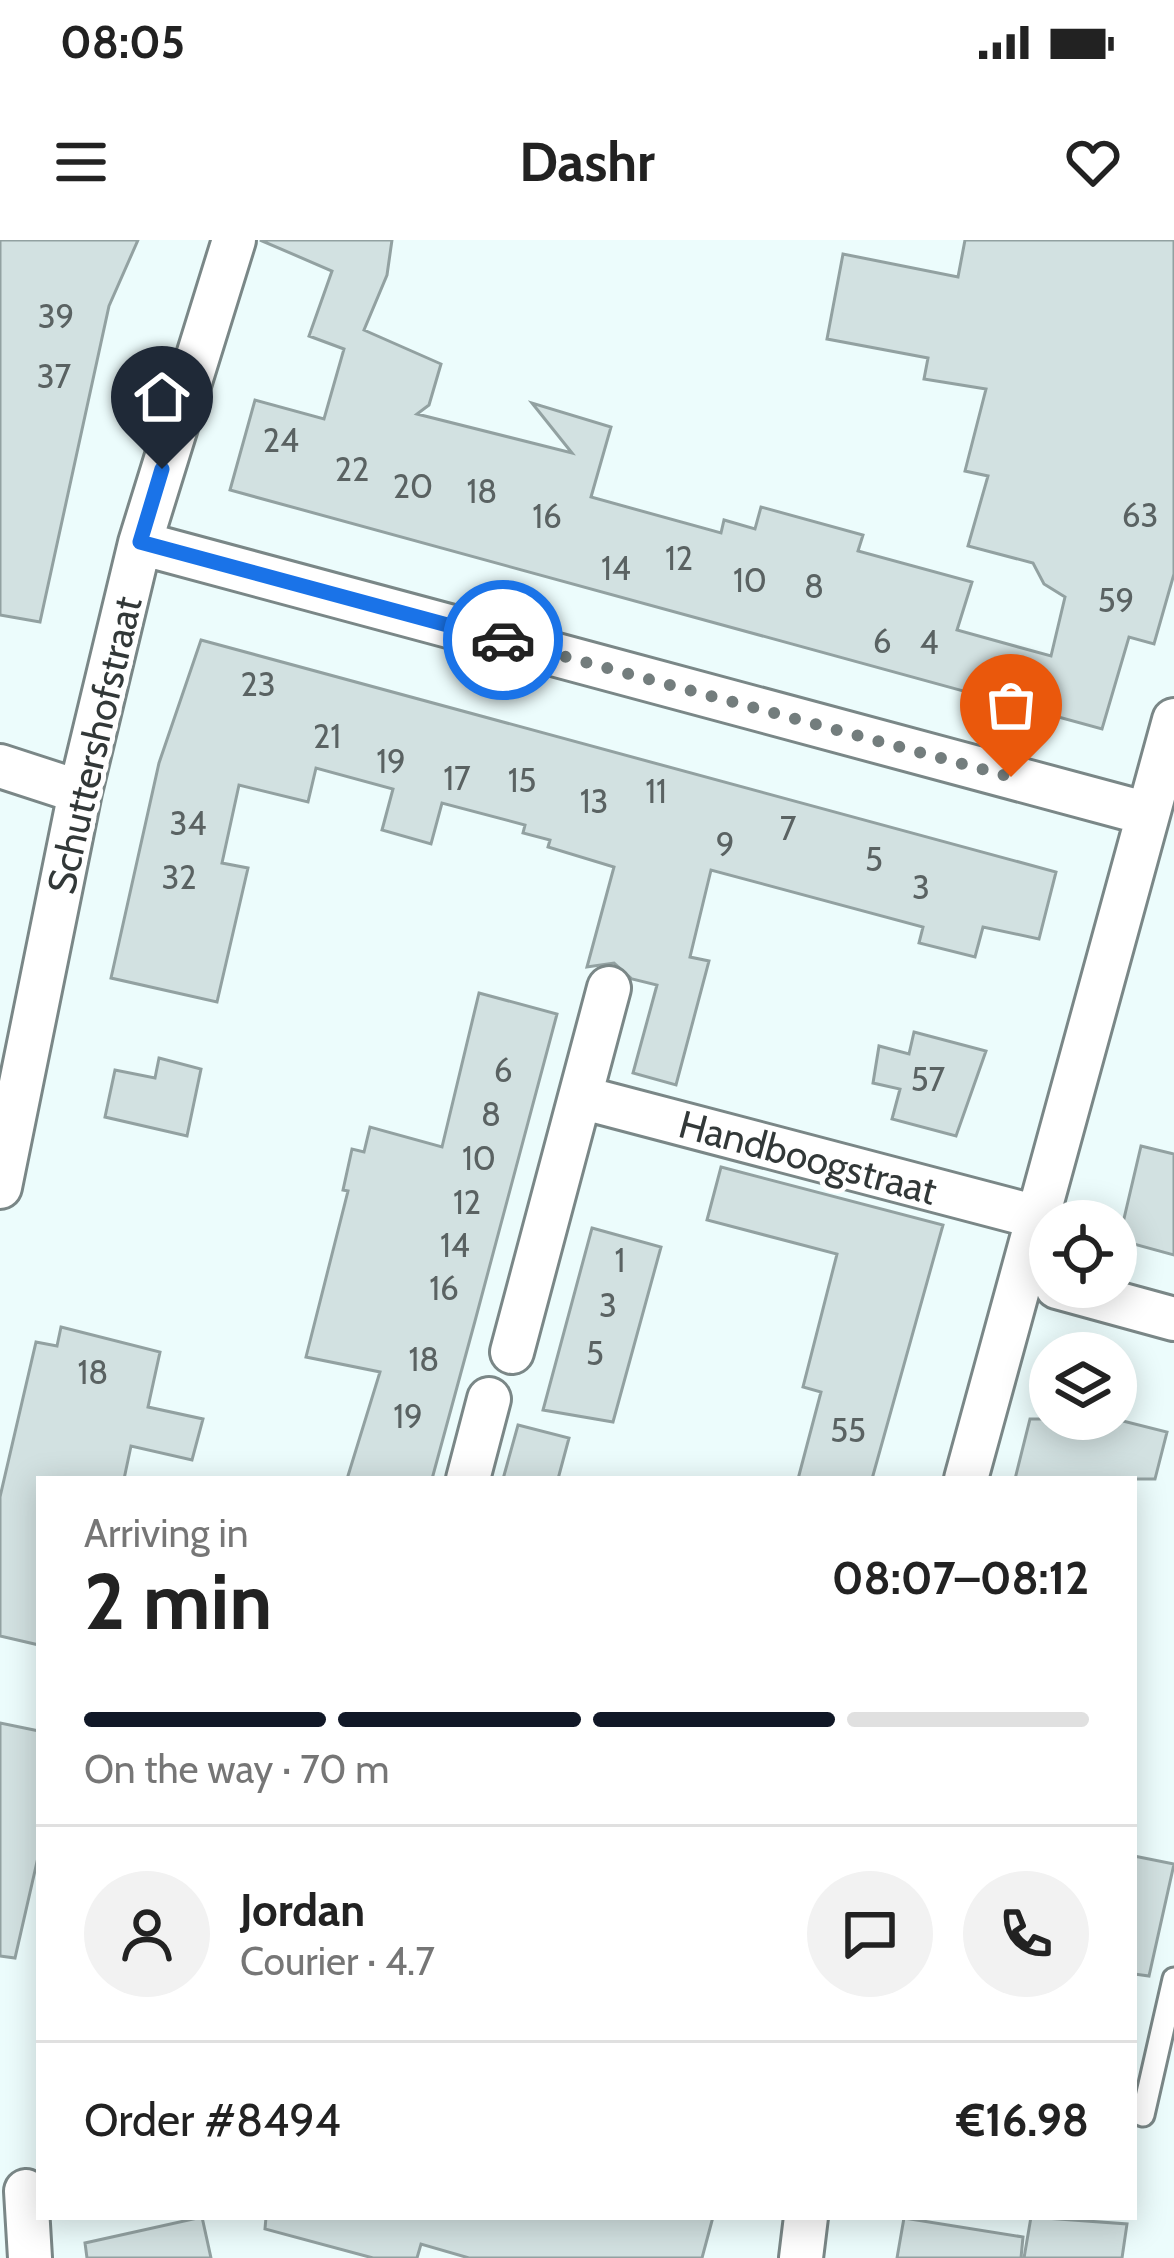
<!DOCTYPE html>
<meta charset="utf-8">
<style>
:root{--surface:#fff;--page:#f2f2f2;--text:#222;--muted:#767676;--line:#e0e0e0;--accent:#111827}
body{margin:0;font-family:Cabin,sans-serif;background:var(--page);color:var(--text);height:100vh;display:flex;flex-direction:column;font-size:45px;white-space:nowrap}
*{box-sizing:border-box;margin:0}
p{font-size:39px;color:var(--muted)}
.icon{flex:none;width:66px;height:66px;fill:none;stroke:currentColor;stroke-width:2;stroke-linecap:round;stroke-linejoin:round}
.map{position:relative;flex:1;overflow:hidden}
.side{position:absolute;left:36px;top:1236px;width:1101px;height:744px;display:flex;flex-direction:column;background:var(--surface);border-radius:0px;box-shadow:0 6px 30px #0003}
.side>*{flex:none}
.fabs{position:absolute;left:1029px;top:960px;display:grid;gap:24px}
.fabs a{display:grid;place-items:center;width:108px;height:108px;border-radius:50%;background:var(--surface);box-shadow:0 6px 30px #0003;font-size:60px}
.pin{position:absolute;display:grid;place-items:center;width:102px;height:102px;color:#fff;margin:-123px -51px;border-radius:50% 50% 50% 0;rotate:-45deg;box-shadow:0 0 12px #0007}
.pin .icon{rotate:45deg}
.courier{position:absolute;display:grid;place-items:center;width:120px;height:120px;margin:-60px;border:9px solid #1a73e8;border-radius:50%;background:#fff;color:#222;box-shadow:0 3px 15px #0007}
.headline em{font-style:normal;font-weight:700}
.headline div{display:flex;flex-direction:column-reverse}
.headline{display:flex;align-items:center;justify-content:space-between;height:204px;padding:0 48px}
h1{font-size:78px;font-weight:700;line-height:90px}
.bar{display:grid;grid-template-columns:repeat(4,1fr);gap:18px 12px;align-content:center;height:144px;padding:0 48px}
.bar i{height:15px;border-radius:9px;background:var(--line)}
.bar .current{background:var(--accent)}
.bar p{grid-column:span 4}
.line{display:flex;align-items:center;gap:30px;padding:0 48px;border-top:3px solid var(--line)}
.line div{flex:1}
.round{display:grid;place-items:center;flex:none;width:126px;height:126px;border-radius:63px;background:var(--page)}
.status{display:flex;justify-content:space-between;align-items:center;height:84px;padding:0 60px;background:var(--surface);direction:ltr}
.status svg{height:33px;fill:currentColor}
header{display:flex;justify-content:space-between;align-items:center;height:156px;padding:0 48px;background:var(--surface);font-size:54px;font-weight:700}
.map>svg:first-child{display:block}
.building{fill:#d2e1e1;stroke:#92a1a1;stroke-width:3}
.lines{fill:none;stroke-linecap:round;stroke-linejoin:round}
.lane-casing{stroke:#7a8787;stroke-width:27}
.street-casing{stroke:#7a8787;stroke-width:48}
.lane{stroke:#fff;stroke-width:21}
.street{stroke:#fff;stroke-width:42}
.done{stroke:#737d7d;stroke-width:12;stroke-dasharray:0 21.6}
.route{stroke:#1a73e8;stroke-width:15}
.labels{text-anchor:middle;stroke-width:10;stroke-linejoin:round;paint-order:stroke}
.number-label{font-size:33px;fill:#5a6262}
.street-label{font-size:39px;fill:#323838;stroke:#fff}
</style>
<div class="status"><b>08:05</b><svg viewBox="0 0 49 12"><path d="M0 12V9h3v3zM5 12V6h3v6zM10 12V3h3v9zM15 12V0h3v12zM26 1h20v11H26zM47 4h2v5h-2z"/></svg></div>
<header><svg class="icon" aria-label="menu" viewBox="0 0 24 24"><path d="M4 6h16M4 12h16M4 18h16"/></svg>Dashr<svg class="icon" aria-label="heart" viewBox="0 0 24 24"><path d="M12 20l-8-8c-3-5 5-10 8-4 3-6 11-1 8 4z"/></svg></header>
<div class="map">
<svg width="1174" height="2018" viewBox="0 0 1174 2018">
<rect width="100%" height="100%" fill="#ecfcfc"/>
<path class="building" d="M0 0H138L109 66 40 382 0 375Z
M260 0H392L387 35 364 90 441 124 429 165 417 174 572 213 532 163 611 187 591 257 721 293 724 280 755 289 761 267 863 295 858 311 972 342 957 390 1051 416 1065 357 1044 344 1033 323 968 306 988 236 965 231 986 149 924 139 928 118 827 99 843 14 958 37 965 0H1174V334L1154 404 1129 397 1102 489 230 250 255 160 324 179 344 109 309 96 332 31Z
M201 400 1056 632 1039 699 983 687 975 717 919 703 923 687 711 630 690 717 709 721 676 845 633 833 657 745 632 739 614 723 587 727 614 627 548 607 550 600 523 593 525 585 442 563 431 604 382 590 393 549 316 528 308 562 239 545 222 623 248 628 217 762 111 738 159 523Z
M479 753 557 774 475 1081 432 1239H347L380 1132 306 1117 348 951 343 950 352 909 364 912 370 887 442 907Z
M914 792 986 811 956 896 892 879 900 849 873 843 879 806 909 814Z
M159 818 201 829 187 896 105 877 115 830 155 838Z
M1141 906 1174 914V1015L1119 1000Z
M721 927 943 985 872 1239H798L821 1152 803 1147 837 1014 707 980Z
M592 988 661 1007 613 1182 543 1170Z
M61 1087 160 1112 148 1167 203 1179 192 1220 131 1206 124 1239H39V1405L0 1396V1257L36 1102 57 1106Z
M1030 1179H1115L1167 1192 1155 1239H1015Z
M518 1185 569 1198 558 1239H503Z
M0 1483 39 1491V1613L15 1718 0 1716Z
M1134 1616 1174 1624 1149 1736 1134 1734Z
M202 1977 211 2018H87L85 2003Z
M266 1977H713L702 2018H469L421 2004 417 2018H373L265 1989Z
M1031 1977 1127 1984 1122 2018H1024Z
M904 1978 1023 1997 1021 2018H897Z"/>
<g class="lines">
<g class="lane-casing">
<path id="lane" d="M1143 1875 1174 1739"/>
</g>
<g class="street-casing">
<path id="street" d="M140 303 1148 574
M0 526 80 552
M580 857 1037 977
M0 947 80 552 140 303 234 0
M1057 1047 1174 1079
M512 1112 609 748
M468 1239 489 1159
M966 1239 1174 480
M26 1951 30 2018
M801 2018 806 1977"/>
</g>
<use href="#lane" class="lane"/>
<use href="#street" class="street"/>
</g>
<g class="lines">
<path class="done" d="M503 400 1011 537"/>
<path class="route" d="M162 229 140 302 503 400"/>
</g>
<g class="labels">
<g class="number-label">
<text x="56" y="88">39</text>
<text x="54" y="148">37</text>
<text x="281" y="212">24</text>
<text x="352" y="241">22</text>
<text x="413" y="258">20</text>
<text x="482" y="263">18</text>
<text x="1140" y="287">63</text>
<text x="547" y="288">16</text>
<text x="679" y="330">12</text>
<text x="616" y="340">14</text>
<text x="750" y="352">10</text>
<text x="814" y="358">8</text>
<text x="1116" y="372">59</text>
<text x="882" y="413">6</text>
<text x="929" y="414">4</text>
<text x="258" y="456">23</text>
<text x="327" y="508">21</text>
<text x="391" y="533">19</text>
<text x="457" y="550">17</text>
<text x="522" y="552">15</text>
<text x="656" y="563">11</text>
<text x="594" y="573">13</text>
<text x="188" y="595">34</text>
<text x="788" y="600">7</text>
<text x="725" y="616">9</text>
<text x="874" y="631">5</text>
<text x="179" y="649">32</text>
<text x="921" y="659">3</text>
<text x="503" y="842">6</text>
<text x="928" y="851">57</text>
<text x="491" y="886">8</text>
<text x="479" y="930">10</text>
<text x="467" y="974">12</text>
<text x="455" y="1017">14</text>
<text x="620" y="1032">1</text>
<text x="444" y="1060">16</text>
<text x="608" y="1077">3</text>
<text x="595" y="1125">5</text>
<text x="424" y="1131">18</text>
<text x="93" y="1144">18</text>
<text x="408" y="1188">19</text>
<text x="848" y="1202">55</text>
</g>
<g class="street-label">
<text transform="translate(94 505) rotate(-77)" y="14">Schuttershofstraat</text>
<text transform="translate(808 917) rotate(15)" y="14">Handboogstraat</text>
</g>
</g>
</svg>
<div class="fabs">
<a><svg class="icon" aria-label="locate" viewBox="0 0 24 24"><circle cx="12" cy="12" r="6"/><path d="M12 2v4M12 18v4M2 12h4M18 12h4"/></svg></a>
<a><svg class="icon" aria-label="layers" viewBox="0 0 24 24"><path d="M12 4l9 5-9 5-9-5zM3 14l9 5 9-5"/></svg></a>
</div>
<div class="pin" style="left:1011px;top:537px;background:#ea580c"><svg class="icon" aria-label="bag" viewBox="0 0 24 24"><path d="M5 8h14l-1 12H6zM9 8a3 3 0 0 1 6 0"/></svg></div>
<div class="pin" style="left:162px;top:229px;background:#1f2937"><svg class="icon" aria-label="home" viewBox="0 0 24 24"><path d="M3 11l9-7 9 7M6 9v11h12V9"/></svg></div>
<div class="courier" style="left:503px;top:400px"><svg class="icon" aria-label="car" viewBox="0 0 24 24"><path d="M5 17H2v-5l4-1 3-4h7l3 4 3 1v5h-3M9 17h6M6 11h13"/><circle cx="7" cy="17" r="2"/><circle cx="17" cy="17" r="2"/></svg></div>
<section class="side">
<div class="headline"><div><h1>2 min</h1><p>Arriving in</p></div><em>08:07–08:12</em></div>
<div class="bar"><i class="current"></i><i class="current"></i><i class="current"></i><i></i><p>On the way · 70 m</p></div>
<div class="line" style="height:216px"><a class="round"><svg class="icon" aria-label="person" viewBox="0 0 24 24"><circle cx="12" cy="8" r="4"/><path d="M4 21q1-7 8-7t8 7"/></svg></a><div><b>Jordan</b><p>Courier · 4.7</p></div><a class="round"><svg class="icon" aria-label="chat" viewBox="0 0 24 24"><path d="M4 5h16v11H9l-5 4z"/></svg></a><a class="round"><svg class="icon" aria-label="phone" viewBox="0 0 24 24"><path d="M5 4h4l2 5-3 2q2 4 5 5l2-3 5 2v4C11 20 4 13 5 4z"/></svg></a></div>
<div class="line" style="height:156px"><div>Order #8494</div><b>€16.98</b></div>
</section>
</div>
